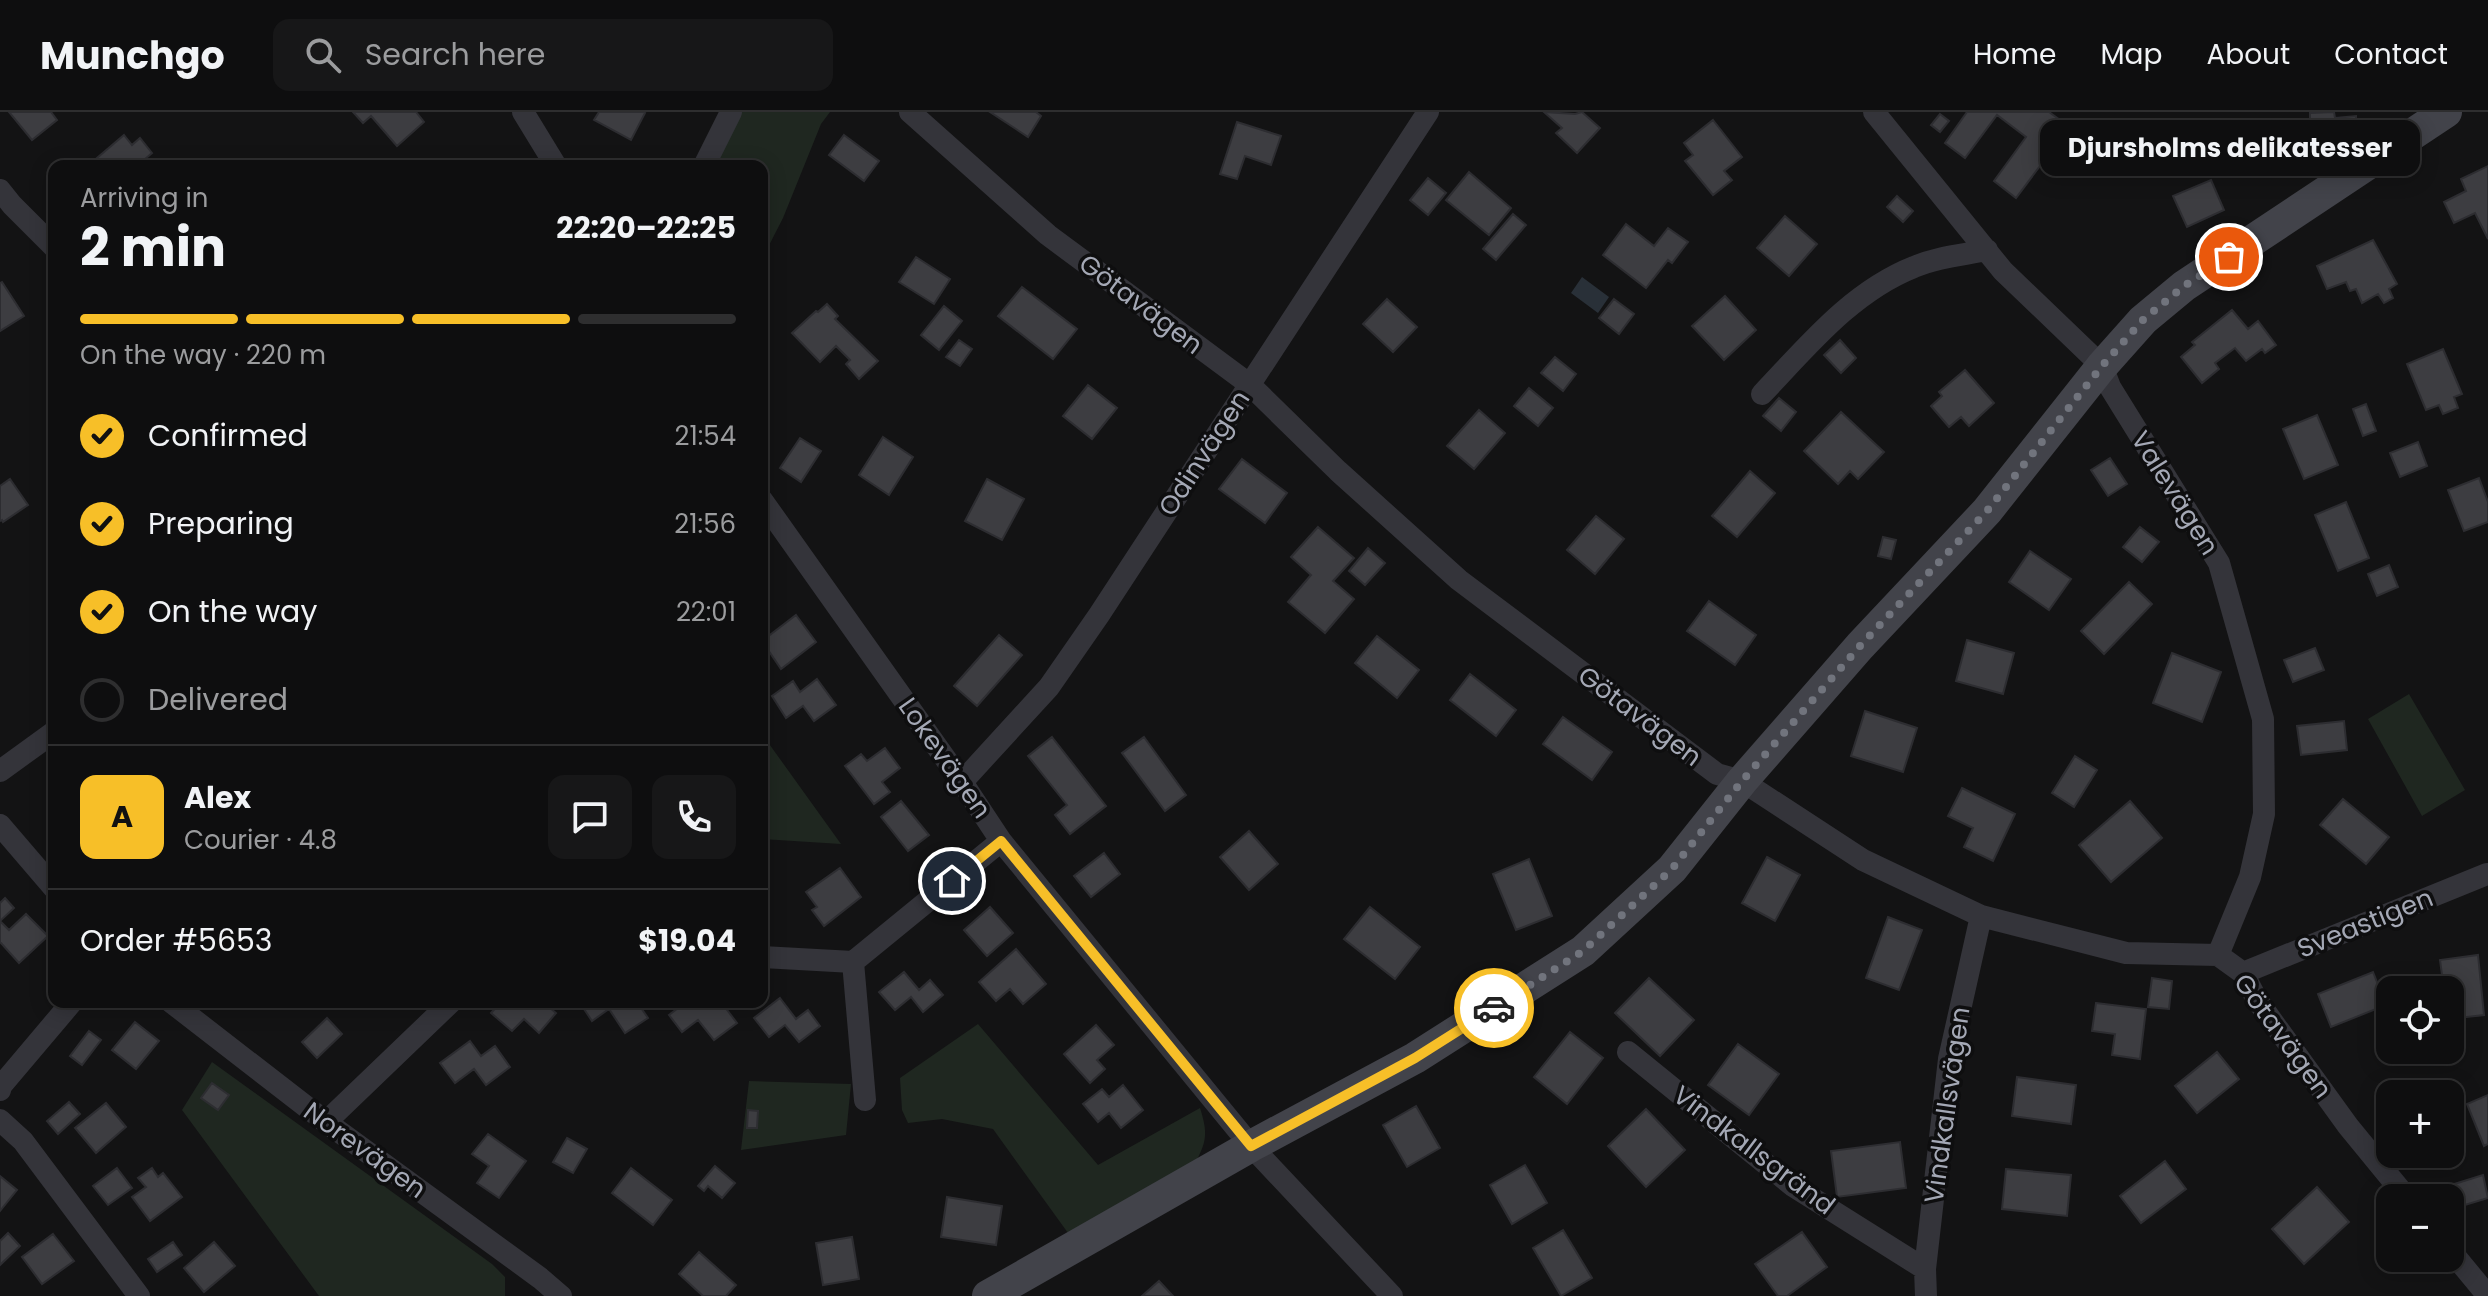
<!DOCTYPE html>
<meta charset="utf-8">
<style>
:root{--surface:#0e0e0f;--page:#171718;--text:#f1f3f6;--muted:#9b9c9e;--line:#2e2e2f;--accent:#f7bf28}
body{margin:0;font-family:Poppins,sans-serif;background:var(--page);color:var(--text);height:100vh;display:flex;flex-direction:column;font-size:30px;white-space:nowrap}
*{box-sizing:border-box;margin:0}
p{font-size:26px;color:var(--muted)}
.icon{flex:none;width:44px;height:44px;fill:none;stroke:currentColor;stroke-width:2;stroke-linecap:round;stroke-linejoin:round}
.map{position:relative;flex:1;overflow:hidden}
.drawer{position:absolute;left:48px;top:48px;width:720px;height:848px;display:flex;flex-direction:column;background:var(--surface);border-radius:16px;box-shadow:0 4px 20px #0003,0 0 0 2px var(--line)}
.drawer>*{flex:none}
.controls{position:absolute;left:2376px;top:864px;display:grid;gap:16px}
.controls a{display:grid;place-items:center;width:88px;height:88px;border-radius:16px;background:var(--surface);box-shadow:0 4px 20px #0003,0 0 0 2px var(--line);font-size:40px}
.pin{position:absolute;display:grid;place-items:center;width:68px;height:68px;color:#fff;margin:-34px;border:4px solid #fff;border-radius:50%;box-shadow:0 2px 8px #0007}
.courier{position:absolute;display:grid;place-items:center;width:80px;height:80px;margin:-40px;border:6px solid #f7bf28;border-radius:50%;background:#fff;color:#222;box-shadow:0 2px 10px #0007}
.bubble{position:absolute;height:56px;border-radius:16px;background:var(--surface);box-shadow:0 4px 20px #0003,0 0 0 2px var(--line);font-size:26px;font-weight:700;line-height:56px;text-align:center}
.headline em{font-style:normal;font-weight:700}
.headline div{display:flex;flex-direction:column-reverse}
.headline{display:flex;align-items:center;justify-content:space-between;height:136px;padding:0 32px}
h1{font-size:52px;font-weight:700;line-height:60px}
.bar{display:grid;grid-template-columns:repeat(4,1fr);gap:12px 8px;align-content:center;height:96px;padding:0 32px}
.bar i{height:10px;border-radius:6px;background:var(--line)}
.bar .active{background:var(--accent)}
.bar p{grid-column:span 4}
.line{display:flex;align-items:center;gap:20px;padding:0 32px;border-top:2px solid var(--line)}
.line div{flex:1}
.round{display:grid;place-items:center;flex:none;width:84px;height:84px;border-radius:16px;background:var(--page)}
ol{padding:0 32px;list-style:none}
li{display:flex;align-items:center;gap:24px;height:88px}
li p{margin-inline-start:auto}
li .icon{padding:8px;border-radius:50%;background:var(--accent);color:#111;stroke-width:4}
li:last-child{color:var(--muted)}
li i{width:44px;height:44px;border:4px solid var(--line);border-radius:50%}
header{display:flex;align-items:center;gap:48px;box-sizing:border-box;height:112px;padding:0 40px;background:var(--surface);border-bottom:2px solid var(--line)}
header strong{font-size:38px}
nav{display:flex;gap:44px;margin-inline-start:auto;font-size:28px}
.search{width:560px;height:72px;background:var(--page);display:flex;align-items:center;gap:20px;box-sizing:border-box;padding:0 28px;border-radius:16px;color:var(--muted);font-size:30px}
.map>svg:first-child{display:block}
.green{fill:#1f2720}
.water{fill:#293038}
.building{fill:#3d3d41;stroke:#2d2d31;stroke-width:2}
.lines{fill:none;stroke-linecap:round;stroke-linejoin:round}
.street{stroke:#34343a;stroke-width:22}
.secondary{stroke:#42434a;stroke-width:32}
.done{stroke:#71747d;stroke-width:8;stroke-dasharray:0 14.4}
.route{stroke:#f7bf28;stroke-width:10}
.labels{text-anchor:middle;stroke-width:7;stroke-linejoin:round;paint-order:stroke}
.street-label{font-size:26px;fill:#a4a8b5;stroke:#0e0e0f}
</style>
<header>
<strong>Munchgo</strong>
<div class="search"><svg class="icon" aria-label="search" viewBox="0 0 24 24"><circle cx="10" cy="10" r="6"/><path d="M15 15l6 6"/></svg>Search here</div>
<nav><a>Home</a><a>Map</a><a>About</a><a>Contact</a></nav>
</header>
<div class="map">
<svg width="2488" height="1184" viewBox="0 0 2488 1184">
<rect width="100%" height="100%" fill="#131314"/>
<path class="green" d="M740 0H830L821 12 783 106 762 147V54H715Z
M2409 582 2465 678 2422 704 2368 607Z
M762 622 841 732 762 727Z
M978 912 1098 1053 1200 996C1208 1021 1207 1030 1194 1053L1068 1121 993 1017 942 1007 908 1011 902 998 900 966Z
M212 950 492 1152 505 1165V1184H319L182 998Z
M749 969 851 972 846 1023 741 1038Z"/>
<path class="water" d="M1582 165 1609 185 1598 201 1571 181Z"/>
<path class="building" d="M9 0H51L57 8 32 28Z
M353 0H416L424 10 397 34 371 4 363 11Z
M599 0H643L645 1 631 28 594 8Z
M990 0H1036L1041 4 1028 25Z
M1544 0 1575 2 1582 0 1600 16 1577 41 1556 21 1562 16Z
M1967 0H2049L2089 29 2071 53 2052 38 2016 86 1994 69 2026 25 1997 3 1965 46 1945 31Z
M2334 0 2335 6 2356 4 2357 26 2342 27V32L2302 35 2303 40 2268 42 2266 11 2310 8V1Z
M1940 2 1949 9 1940 20 1931 13Z
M1713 8 1742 45 1724 59 1732 68 1713 83 1685 49 1693 43 1684 31Z
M1237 10 1281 24 1271 53 1245 44 1237 67 1220 62Z
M124 23 132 33 140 26 152 41 145 47 151 54H94L91 51Z
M844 23 879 49 864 69 829 43Z
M2241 32 2242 57 2223 58 2222 33Z
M2488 54V127L2475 101 2454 111 2444 90 2466 79 2461 67Z
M1469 60 1511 96 1489 123 1446 88Z
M1428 66 1446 81 1428 103 1410 88Z
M2211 68 2224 98 2187 115 2173 84Z
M1897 84 1913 99 1903 110 1887 95Z
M1513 102 1526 113 1496 148 1483 137Z
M1785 104 1817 132 1789 164 1757 136Z
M1626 112 1654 134 1668 116 1688 130 1672 151 1668 148 1646 176 1603 143Z
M2373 128 2397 172 2389 177 2393 186 2384 191 2378 182 2362 191 2356 177 2350 179 2346 170 2327 177 2317 154Z
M916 145 950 167 934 192 899 170Z
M2 170 24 204 0 219V171Z
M1022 175 1077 217 1053 247 998 204Z
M1725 184 1756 218 1724 248 1692 214Z
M1387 187 1417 215 1393 240 1363 212Z
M1614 187 1634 202 1619 222 1599 206Z
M827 192 838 204 835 207 878 249 859 267 846 252 850 248 836 234 820 250 792 221 816 199 818 200Z
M944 194 962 209 939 238 921 223Z
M2232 198 2248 217 2258 209 2276 233 2265 241 2262 237 2246 249 2235 236 2215 251 2219 257 2202 271 2181 245 2195 233 2192 230Z
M959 228 972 237 960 254 946 245Z
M1840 228 1856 246 1841 261 1824 243Z
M2443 237 2462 282 2454 285 2458 296 2443 302 2439 293 2426 298 2407 252Z
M1555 245 1576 262 1563 279 1541 261Z
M1965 258 1994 291 1969 314 1961 305 1949 315 1931 294 1942 284 1939 280Z
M1088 273 1117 296 1092 327 1063 304Z
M1529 276 1553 296 1538 314 1514 294Z
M1779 286 1796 300 1781 319 1763 304Z
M2366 292 2376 319 2363 324 2353 297Z
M1479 298 1505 321 1474 357 1447 334Z
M1841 300 1884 340 1858 367 1850 359 1838 372 1804 339Z
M2317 303 2338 353 2304 367 2283 317Z
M883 325 913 345 889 383 859 363Z
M800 326 821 339 801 370 780 356Z
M2418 330 2427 354 2400 365 2390 341Z
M2110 346 2127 372 2108 384 2091 358Z
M1242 347 1287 381 1265 411 1219 377Z
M1750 359 1775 381 1737 425 1712 404Z
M2479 366 2488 390V410L2464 419 2448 378Z
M10 367 28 393 3 410 2 408 0 409V374Z
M987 367 1024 387 1002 428 965 409Z
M2346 390 2369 446 2338 459 2315 403Z
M1596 404 1624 427 1595 462 1567 438Z
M1318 415 1354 446 1333 469 1354 487 1325 521 1288 490 1311 463 1291 445Z
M2140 415 2159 430 2142 450 2123 435Z
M1883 425 1896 428 1891 447 1878 444Z
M1368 436 1385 451 1365 473 1349 459Z
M2030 439 2071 467 2049 498 2009 470Z
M2389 453 2398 475 2377 484 2368 462Z
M2129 470 2152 492 2104 542 2081 519Z
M1709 489 1756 523 1735 553 1687 519Z
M796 503 816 530 781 557 762 529Z
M999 523 1022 543 977 594 954 574Z
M1377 524 1419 558 1397 586 1355 551Z
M1967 528 2014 541 2003 582 1956 569Z
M2315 536 2324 558 2293 570 2284 548Z
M2172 541 2221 560 2202 610 2153 591Z
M1470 562 1516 598 1496 624 1450 588Z
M817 567 836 593 814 609 803 594 786 606 772 584 793 569 800 580Z
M1865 599 1917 616 1903 660 1851 644Z
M1563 605 1612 640 1592 668 1543 632Z
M2344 609 2347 638 2301 643 2297 614Z
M1052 625 1106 694 1070 722 1055 703 1067 693 1028 644Z
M1144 625 1186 683 1165 699 1122 641Z
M885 636 900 656 882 670 890 680 874 692 845 654 861 642 867 649Z
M2075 644 2097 658 2074 695 2052 681Z
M1962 676 2015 702 1993 749 1964 735 1973 716 1948 704Z
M2343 687 2389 725 2366 752 2320 713Z
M901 689 929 723 908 739 881 705Z
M2130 689 2162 726 2111 770 2079 733Z
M1249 719 1278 752 1249 778 1220 745Z
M1104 741 1120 762 1091 785 1074 764Z
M1767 745 1800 763 1775 809 1742 791Z
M1529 747 1552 804 1516 818 1493 762Z
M840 756 861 785 824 814 812 798 817 795 806 780Z
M5 786 14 796 0 809 9 818 26 802 48 824 19 851 0 830V791Z
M990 795 1013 821 987 844 964 818Z
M1370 795 1420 835 1395 867 1344 827Z
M1888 805 1922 818 1899 878 1866 866Z
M1016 837 1046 872 1023 892 1010 877 996 889 979 870Z
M2478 843 2484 903 2450 907V878H2444L2440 848Z
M904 860 919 878 930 868 943 883 923 900 911 885 895 898 879 880Z
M2373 860 2386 893 2331 915 2318 882Z
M1649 866 1694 908 1660 944 1615 901Z
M2152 866 2172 869 2169 897 2148 895Z
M780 886 796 907 808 898 820 914 799 930 785 913 769 925 754 906Z
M501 890H543L556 901 539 921 524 907 512 919 491 901Z
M582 890H637L648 906 625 921 609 897 592 909 580 891Z
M686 890H721L737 911 714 928 698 908 682 920 669 903Z
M2096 891 2146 897 2140 947 2112 943 2115 922 2092 919Z
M327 906 342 922 317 946 302 930Z
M135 910 159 929 136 957 112 938Z
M1096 913 1114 933 1097 948 1105 957 1090 971 1064 942Z
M89 919 101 928 82 953 70 944Z
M1570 920 1603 946 1567 992 1534 965Z
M470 929 481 944 495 934 510 955 486 973 474 957 455 971 440 951Z
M1738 932 1779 962 1749 1003 1708 973Z
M2217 940 2239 967 2197 1001 2175 974Z
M2017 965 2076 973 2071 1012 2012 1004Z
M212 971 229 983 218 998 201 986Z
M1123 973 1143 998 1121 1016 1109 1001 1098 1010 1083 992 1102 977 1109 985Z
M2488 983V1032L2484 1034 2467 992Z
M69 990 80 1002 58 1022 47 1009Z
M106 991 126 1015 96 1041 75 1016Z
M1416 994 1440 1036 1407 1055 1383 1013Z
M1646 997 1685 1038 1646 1075 1608 1034Z
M748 998 758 999 757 1016H747Z
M488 1022 526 1049 499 1086 477 1071 489 1054 472 1042Z
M567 1026 587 1037 573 1061 553 1050Z
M1900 1030 1906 1076 1837 1085 1831 1039Z
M2165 1049 2186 1077 2141 1111 2120 1084Z
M1525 1053 1547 1091 1512 1112 1490 1073Z
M715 1054 735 1071 722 1086 708 1074 704 1079 698 1074Z
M117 1056 132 1076 108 1093 93 1074Z
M152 1056 158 1065 163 1061 182 1085 150 1109 132 1085 146 1075 138 1066Z
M631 1056 672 1088 653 1113 612 1081Z
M2006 1057 2071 1063 2067 1104 2002 1097Z
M2483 1063 2488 1086 2455 1096 2448 1074Z
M0 1064 17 1078 0 1099Z
M2317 1075 2349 1110 2304 1152 2272 1117Z
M947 1085 1002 1094 996 1133 941 1125Z
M1563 1118 1592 1166 1561 1184 1533 1136Z
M1802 1120 1827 1155 1787 1184H1778L1755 1152Z
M8 1121 20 1134 0 1153V1129Z
M53 1122 74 1149 42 1172 22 1145Z
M852 1125 859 1167 823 1173 816 1131Z
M173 1130 182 1143 157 1160 148 1147Z
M214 1130 235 1154 204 1180 184 1156Z
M699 1140 736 1173 726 1184H703L679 1162Z
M1159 1169 1173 1184H1142Z"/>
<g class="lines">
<path class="street" d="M523 0 556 54
M910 0 1048 123 1249 272 1338 359 1459 468 1717 662 1742 669 1863 748 1981 804 2126 841 2218 843 2243 861 2257 888 2348 1014 2407 1086
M1874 0 2003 159 2102 254 2110 275 2219 451 2263 607 2264 702 2250 765 2218 843
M704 54 731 0
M0 78 12 93 54 135
M1762 282C1807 235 1851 180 1914 155 1937 145 1962 143 1987 138
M762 388 962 670 1001 729 1251 1034 1392 1184
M0 659 54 620
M962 670 1049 575 1099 503 1428 0
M0 713 54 776
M762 845 853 850 1001 729
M853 850 865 988
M2243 861 2487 762
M171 890 326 1010 540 1166 561 1184
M1628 940 1793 1074 1925 1157
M0 978 1 974 72 890
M0 1008 23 1029 139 1184
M326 1010 451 890
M2450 1138 2488 1184
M1926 1184 1925 1157 1949 947 1981 804"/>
<path class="secondary" d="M988 1184 1251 1034 1415 946 1583 839 1672 757 1742 669 1860 534 1987 399 2102 254 2143 208 2184 174 2446 0"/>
</g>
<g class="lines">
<path class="done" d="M1494 896 1583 839 1672 757 1742 669 1860 534 1987 399 2102 254 2143 208 2184 174 2229 145"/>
<path class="route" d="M952 769 1001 729 1251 1034 1415 946 1494 896"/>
</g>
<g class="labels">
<g class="street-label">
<text transform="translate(1141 192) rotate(37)" y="9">Götavägen</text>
<text transform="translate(1204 341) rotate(-57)" y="9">Odinvägen</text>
<text transform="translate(2175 381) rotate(58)" y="9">Valevägen</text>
<text transform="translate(1640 604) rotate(37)" y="9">Götavägen</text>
<text transform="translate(945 646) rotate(55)" y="9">Lokevägen</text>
<text transform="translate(2365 811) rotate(-22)" y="9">Sveastigen</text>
<text transform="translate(2283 924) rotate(54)" y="9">Götavägen</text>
<text transform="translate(1947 993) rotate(-82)" y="9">Vindkallsvägen</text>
<text transform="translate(365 1038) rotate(36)" y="9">Norevägen</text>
<text transform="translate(1754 1038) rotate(37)" y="9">Vindkallsgränd</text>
</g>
</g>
</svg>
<div class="controls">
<a><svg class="icon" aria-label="locate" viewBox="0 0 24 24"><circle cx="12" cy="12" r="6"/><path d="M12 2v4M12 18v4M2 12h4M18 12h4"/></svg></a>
<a>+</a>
<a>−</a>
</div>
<div class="pin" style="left:2229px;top:145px;background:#ea580c"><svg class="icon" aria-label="bag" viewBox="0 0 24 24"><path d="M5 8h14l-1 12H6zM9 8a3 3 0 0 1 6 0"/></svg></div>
<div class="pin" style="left:952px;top:769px;background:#1f2937"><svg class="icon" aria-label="home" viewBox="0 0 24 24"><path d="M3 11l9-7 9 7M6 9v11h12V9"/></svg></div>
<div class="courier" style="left:1494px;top:896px"><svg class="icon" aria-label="car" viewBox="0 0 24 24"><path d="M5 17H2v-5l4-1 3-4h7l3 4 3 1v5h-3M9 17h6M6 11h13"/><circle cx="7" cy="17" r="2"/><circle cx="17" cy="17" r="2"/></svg></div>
<div class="bubble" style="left:2040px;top:8px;width:380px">Djursholms delikatesser</div>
<section class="drawer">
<div class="headline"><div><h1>2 min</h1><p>Arriving in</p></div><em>22:20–22:25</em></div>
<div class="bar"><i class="active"></i><i class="active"></i><i class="active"></i><i></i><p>On the way · 220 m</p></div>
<ol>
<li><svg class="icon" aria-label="check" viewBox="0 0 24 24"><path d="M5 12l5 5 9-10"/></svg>Confirmed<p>21:54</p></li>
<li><svg class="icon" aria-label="check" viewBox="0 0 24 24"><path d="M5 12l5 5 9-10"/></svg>Preparing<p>21:56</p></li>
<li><svg class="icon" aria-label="check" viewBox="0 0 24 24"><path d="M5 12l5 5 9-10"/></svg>On the way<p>22:01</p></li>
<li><i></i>Delivered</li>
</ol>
<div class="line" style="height:144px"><b class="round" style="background:var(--accent);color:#111">A</b><div><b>Alex</b><p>Courier · 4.8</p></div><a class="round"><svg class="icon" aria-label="chat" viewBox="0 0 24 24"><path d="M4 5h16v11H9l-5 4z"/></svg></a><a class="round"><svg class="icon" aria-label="phone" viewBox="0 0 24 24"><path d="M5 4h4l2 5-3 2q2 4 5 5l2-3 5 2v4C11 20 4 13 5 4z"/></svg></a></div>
<div class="line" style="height:104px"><div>Order #5653</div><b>$19.04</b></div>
</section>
</div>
